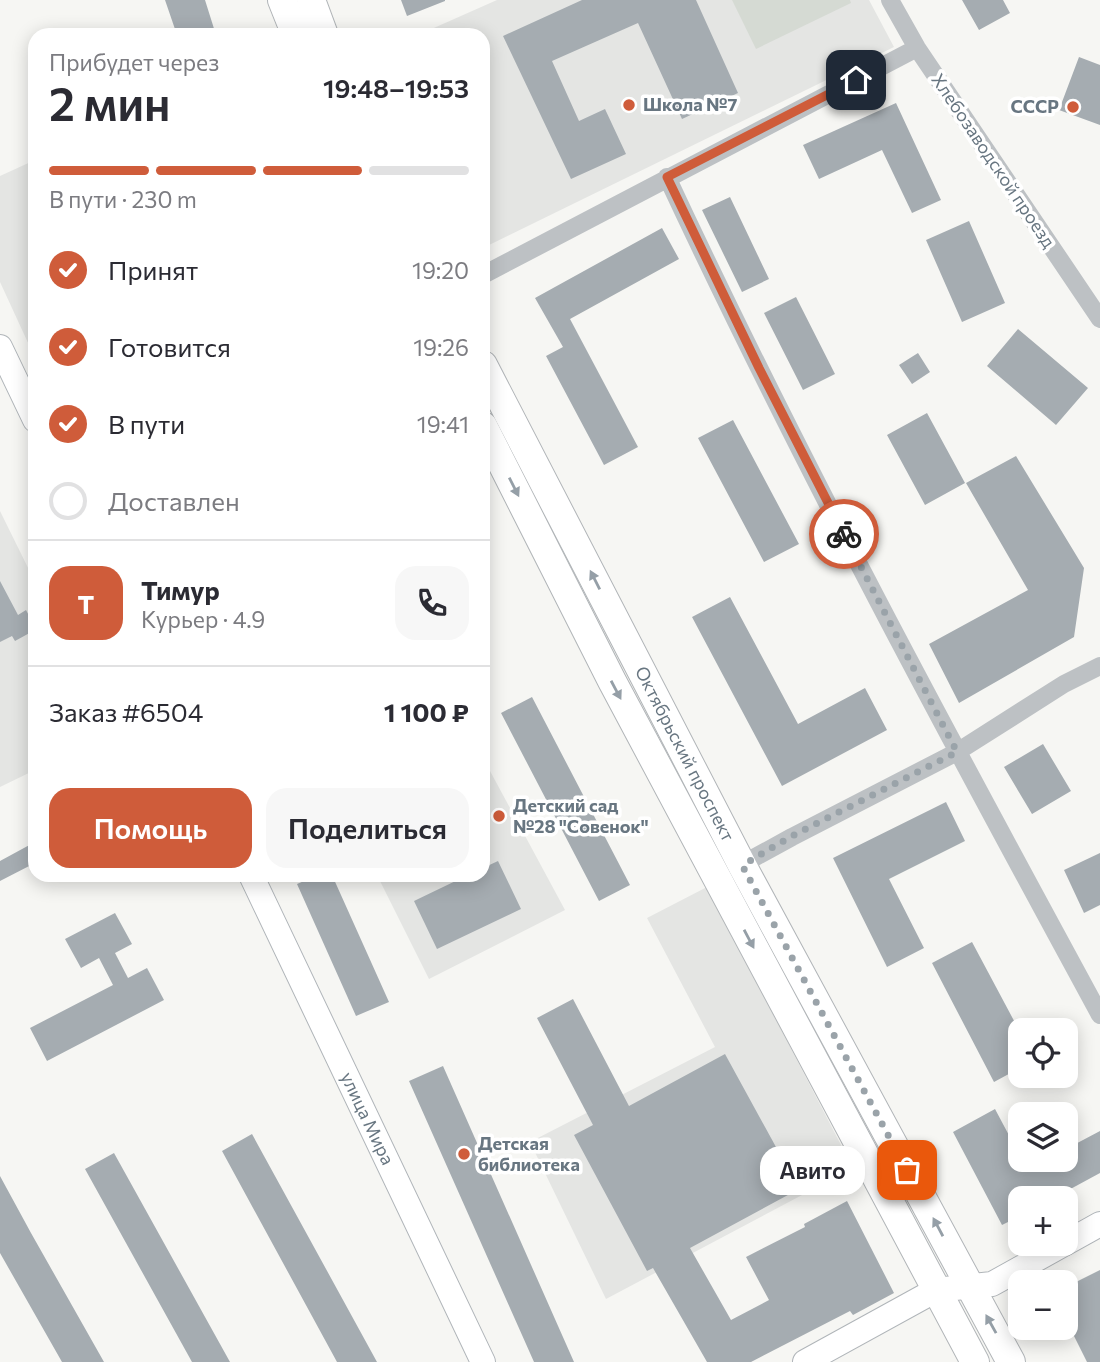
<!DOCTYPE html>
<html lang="ru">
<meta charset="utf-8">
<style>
:root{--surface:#fff;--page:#f7f7f7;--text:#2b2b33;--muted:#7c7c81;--line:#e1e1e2;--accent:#cf5c3a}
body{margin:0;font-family:Commissioner,sans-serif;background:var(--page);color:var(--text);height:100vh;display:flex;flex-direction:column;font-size:26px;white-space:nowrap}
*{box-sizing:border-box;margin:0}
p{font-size:23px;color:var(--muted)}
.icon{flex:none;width:38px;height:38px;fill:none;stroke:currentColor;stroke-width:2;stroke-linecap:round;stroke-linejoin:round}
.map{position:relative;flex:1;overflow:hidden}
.sheet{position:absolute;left:28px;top:28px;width:462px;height:854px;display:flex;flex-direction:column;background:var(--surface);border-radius:21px;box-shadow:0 4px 18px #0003}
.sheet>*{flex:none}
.controls{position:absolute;left:1008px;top:1018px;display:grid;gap:14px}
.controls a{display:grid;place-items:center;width:70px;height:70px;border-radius:14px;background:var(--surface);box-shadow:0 4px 18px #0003;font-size:35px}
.pin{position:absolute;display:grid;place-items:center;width:60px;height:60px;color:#fff;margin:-30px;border-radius:14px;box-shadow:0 4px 10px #0006}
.courier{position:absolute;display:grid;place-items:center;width:70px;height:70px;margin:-35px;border:5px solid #cf5c3a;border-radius:50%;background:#fff;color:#222;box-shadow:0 2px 9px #0007}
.bubble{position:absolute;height:49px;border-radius:21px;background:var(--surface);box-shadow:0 4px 18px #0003;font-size:23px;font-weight:600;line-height:49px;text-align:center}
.overview em{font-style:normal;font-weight:600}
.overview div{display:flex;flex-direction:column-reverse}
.overview{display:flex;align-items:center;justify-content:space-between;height:119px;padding:0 21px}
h1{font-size:46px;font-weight:600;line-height:52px}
.bar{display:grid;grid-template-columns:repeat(4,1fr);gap:10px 7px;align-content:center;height:84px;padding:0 21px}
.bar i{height:9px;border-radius:5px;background:var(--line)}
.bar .on{background:var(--accent)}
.bar p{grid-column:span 4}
.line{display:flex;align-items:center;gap:18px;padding:0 21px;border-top:2px solid var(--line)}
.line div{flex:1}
.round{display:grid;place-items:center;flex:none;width:74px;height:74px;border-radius:21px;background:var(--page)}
ol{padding:0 21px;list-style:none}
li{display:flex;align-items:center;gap:21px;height:77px}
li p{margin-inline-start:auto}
li .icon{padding:7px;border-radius:50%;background:var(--accent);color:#fff;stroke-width:4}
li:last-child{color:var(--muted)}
li i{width:38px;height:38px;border:4px solid var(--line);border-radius:50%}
.action{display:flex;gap:14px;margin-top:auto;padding:14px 21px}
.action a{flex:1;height:80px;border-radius:21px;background:var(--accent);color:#fff;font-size:28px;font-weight:600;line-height:80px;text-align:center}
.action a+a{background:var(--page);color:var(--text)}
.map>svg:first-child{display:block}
.built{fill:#e4e5e3}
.green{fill:#d5dad3}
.building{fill:#a5acb1}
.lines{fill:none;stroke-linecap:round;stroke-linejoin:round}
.secondary-casing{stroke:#b0b5b9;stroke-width:26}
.primary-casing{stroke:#b1b5b8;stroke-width:30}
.street{stroke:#bdc1c4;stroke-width:18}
.secondary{stroke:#fff;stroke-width:24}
.primary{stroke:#fff;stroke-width:28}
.oneway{fill:#959fa7}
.done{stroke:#9aa3a9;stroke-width:7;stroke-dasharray:0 12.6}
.route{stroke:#cf5c3a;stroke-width:9}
.poi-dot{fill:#cf5c3a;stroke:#fff;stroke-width:2.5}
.labels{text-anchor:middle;stroke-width:7;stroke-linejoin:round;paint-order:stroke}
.poi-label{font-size:18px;font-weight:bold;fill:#687681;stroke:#fff;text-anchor:start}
.street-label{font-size:18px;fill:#687681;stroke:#fff}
</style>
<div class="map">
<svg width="1100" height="1362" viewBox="0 0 1100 1362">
<rect width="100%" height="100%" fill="#f6f6f3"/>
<path class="built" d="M497 0H869L894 47 483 248V35H418Z
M35 160V358L0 282V176Z
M0 511 35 582V770L0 787Z
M483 758 565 910 429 979 377 875H483Z
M707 887 853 1168 606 1299 530 1142 715 1047 647 918Z"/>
<path class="green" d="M732 0H850L851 3 756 49Z"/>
<path class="building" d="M165 0H205L216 35H177Z
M401 0H445V1L407 16Z
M582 0H696L738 93 682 119 638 23 552 61 579 121 605 109 626 154 571 179 503 36Z
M962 0H1003L1010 13 979 30Z
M1079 57 1100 65V125L1059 110Z
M896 103 941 200 912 213 882 150 819 179 803 145Z
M730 197 769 279 742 292 702 210Z
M969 221 1005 303 962 322 926 240Z
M662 228 679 259 570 319 638 447 604 465 546 356 563 347 535 298Z
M796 297 835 374 803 390 764 313Z
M1018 329 1088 388 1056 425 987 366Z
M918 353 930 372 912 384 899 365Z
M927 413 965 483 925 505 887 435Z
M733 420 799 544 764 562 698 438Z
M1016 456 1084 568 1074 637 959 703 929 644 1028 590 966 483Z
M0 581 18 615 26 610 35 627V630L15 641 12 636 0 642Z
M730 597 798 724 865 688 887 730 782 786 692 617Z
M532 697 630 885 599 901 501 713Z
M1043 744 1071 791 1032 814 1004 767Z
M946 802 965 841 889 879 924 948 887 967 833 858Z
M35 842V863L0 881V861Z
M1100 853V905L1084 913 1064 870Z
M498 861 521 909 437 949 414 901 468 875H483V868Z
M318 875H332L389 1002 356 1016 297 884Z
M115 913 132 944 115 953 128 978 147 968 164 1000 47 1061 30 1028 113 985 99 958 81 968 65 939Z
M972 942 1020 1032V1068L994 1082 932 963Z
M573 999 629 1106 725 1054 799 1189 690 1248 731 1320 769 1300 746 1257 805 1227 804 1224 847 1201 894 1293 853 1315 850 1311 751 1362H707L653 1268 647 1271 574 1135 593 1125 537 1018Z
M443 1066 574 1362H534L409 1081Z
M995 1109 1020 1156V1160H1023L1027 1169 1044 1160H1066V1149L1100 1131V1173L1052 1199H1020V1216L1002 1225 953 1132Z
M252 1134 377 1362H337L222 1151Z
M114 1153 230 1362H192L85 1169Z
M0 1176 31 1233 104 1362H62L0 1253Z
M1100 1270V1362H1087L1066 1320V1287Z"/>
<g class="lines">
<g class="secondary-casing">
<g id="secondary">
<path d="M0 347 35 420"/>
<path id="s1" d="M251 875 483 1362"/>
<path d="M1066 1243 1100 1224"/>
<path d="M805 1362 936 1290 992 1284 1064 1244"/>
</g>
</g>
<g class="primary-casing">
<g id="primary">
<path d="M282 0 296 35"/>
<path d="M311 0 324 35"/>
<path id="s2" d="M483 365 743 867 1011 1362"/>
<path d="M483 426 612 681 975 1362"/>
</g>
</g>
<path class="street" d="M890 0 917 48 1100 319
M667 177C800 462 950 739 1100 1015
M483 275 917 48
M743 867 750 860 792 837 957 752 1064 684 1100 666"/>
<use href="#secondary" class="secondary"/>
<use href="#primary" class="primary"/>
</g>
<defs><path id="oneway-solid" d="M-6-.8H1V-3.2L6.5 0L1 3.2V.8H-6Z" transform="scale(1.75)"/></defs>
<g class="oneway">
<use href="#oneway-solid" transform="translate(514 487) rotate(63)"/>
<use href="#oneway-solid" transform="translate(595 580) rotate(-117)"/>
<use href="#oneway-solid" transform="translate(616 690) rotate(62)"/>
<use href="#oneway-solid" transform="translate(749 939) rotate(62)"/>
<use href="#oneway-solid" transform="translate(938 1227) rotate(-118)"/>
<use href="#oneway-solid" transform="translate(991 1324) rotate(-119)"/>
</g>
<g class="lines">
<path class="done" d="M844 534 957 752 792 836 751 860 743 867 907 1170"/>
<path class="route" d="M844 534 759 368 667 177 856 80"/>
</g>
<g class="poi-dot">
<circle cx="629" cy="105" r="7"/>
<circle cx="1073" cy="107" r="7"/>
<circle cx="499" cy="816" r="7"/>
<circle cx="464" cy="1154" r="7"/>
</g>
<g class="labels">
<g class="poi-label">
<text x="643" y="111">Школа №7</text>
<text x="1059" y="113" text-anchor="end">СССР</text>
<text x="513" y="812">Детский сад<tspan x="513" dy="21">№28 "Совенок"</tspan></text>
<text x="478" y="1150">Детская<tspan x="478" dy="21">библиотека</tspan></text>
</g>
<g class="street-label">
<text transform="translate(993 161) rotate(56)" y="6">Хлебозаводской проезд</text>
<text dy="6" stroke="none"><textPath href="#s2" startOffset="438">Октябрьский проспект</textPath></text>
<text dy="6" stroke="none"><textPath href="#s1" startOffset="270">улица Мира</textPath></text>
</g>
</g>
</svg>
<div class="controls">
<a><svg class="icon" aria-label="locate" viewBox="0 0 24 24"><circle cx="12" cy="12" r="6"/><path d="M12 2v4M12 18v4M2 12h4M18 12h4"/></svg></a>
<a><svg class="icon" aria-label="layers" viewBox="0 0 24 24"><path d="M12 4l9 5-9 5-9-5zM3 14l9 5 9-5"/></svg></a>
<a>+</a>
<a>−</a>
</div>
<div class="pin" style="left:907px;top:1170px;background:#ea580c"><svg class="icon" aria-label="bag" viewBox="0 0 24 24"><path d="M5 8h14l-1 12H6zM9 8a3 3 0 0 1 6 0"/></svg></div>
<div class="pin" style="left:856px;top:80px;background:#1f2937"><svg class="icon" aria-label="home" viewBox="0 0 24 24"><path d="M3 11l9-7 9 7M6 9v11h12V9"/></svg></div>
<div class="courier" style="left:844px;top:534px"><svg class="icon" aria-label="bike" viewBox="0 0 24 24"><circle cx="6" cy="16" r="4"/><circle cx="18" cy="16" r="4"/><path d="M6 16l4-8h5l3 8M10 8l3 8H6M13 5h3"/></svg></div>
<div class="bubble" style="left:760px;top:1146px;width:105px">Авито</div>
<section class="sheet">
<div class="overview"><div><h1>2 мин</h1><p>Прибудет через</p></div><em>19:48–19:53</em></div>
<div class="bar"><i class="on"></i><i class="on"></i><i class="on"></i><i></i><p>В пути · 230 m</p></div>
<ol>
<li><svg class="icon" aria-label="check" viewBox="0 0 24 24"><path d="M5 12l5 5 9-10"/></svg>Принят<p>19:20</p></li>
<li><svg class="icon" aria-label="check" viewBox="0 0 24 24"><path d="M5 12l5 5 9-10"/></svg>Готовится<p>19:26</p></li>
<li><svg class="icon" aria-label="check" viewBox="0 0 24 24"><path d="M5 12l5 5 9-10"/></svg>В пути<p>19:41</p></li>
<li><i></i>Доставлен</li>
</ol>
<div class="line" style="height:126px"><b class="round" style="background:var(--accent);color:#fff">Т</b><div><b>Тимур</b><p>Курьер · 4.9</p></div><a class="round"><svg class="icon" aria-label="phone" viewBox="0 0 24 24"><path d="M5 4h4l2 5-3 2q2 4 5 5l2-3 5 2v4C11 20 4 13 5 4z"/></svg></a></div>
<div class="line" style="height:91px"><div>Заказ #6504</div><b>1 100 ₽</b></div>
<div class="action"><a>Помощь</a><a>Поделиться</a></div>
</section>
</div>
